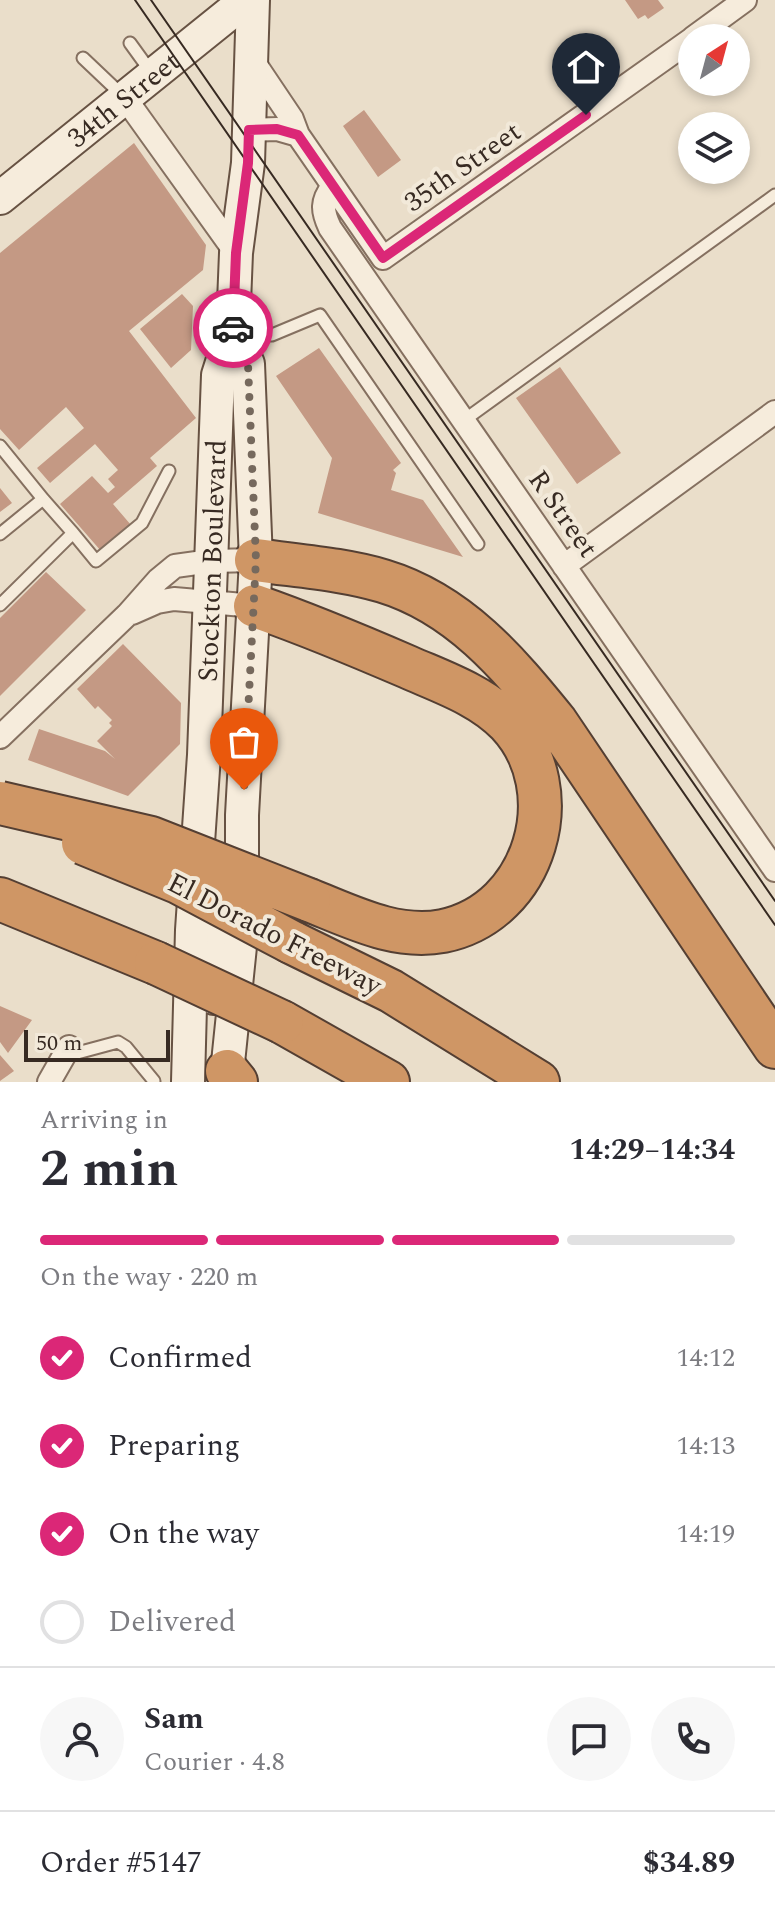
<!DOCTYPE html>
<meta charset="utf-8">
<style>
:root{--surface:#fff;--page:#f7f7f7;--text:#2b2b33;--muted:#7c7c81;--line:#e1e1e2;--accent:#db2777}
body{margin:0;font-family:Spectral,serif;background:var(--page);color:var(--text);height:100vh;display:flex;flex-direction:column;font-size:30px;white-space:nowrap}
*{box-sizing:border-box;margin:0}
p{font-size:26px;color:var(--muted)}
.icon{flex:none;width:44px;height:44px;fill:none;stroke:currentColor;stroke-width:2;stroke-linecap:round;stroke-linejoin:round}
.map{position:relative;height:1082px;overflow:hidden}
.sheet{display:flex;flex-direction:column;background:var(--surface);flex:1}
.sheet>*{flex:none}
.needle{width:52px;rotate:36deg}
.tools{position:absolute;left:678px;top:24px;display:grid;gap:16px}
.tools a{display:grid;place-items:center;width:72px;height:72px;border-radius:50%;background:var(--surface);box-shadow:0 4px 12px #0003;font-size:40px}
.scale{position:absolute;left:24px;bottom:20px;width:146px;box-sizing:border-box;padding-left:8px;border:4px solid #372a22;border-top:0;font-size:22px;line-height:28px;white-space:nowrap;color:#372a22;-webkit-text-stroke:6px #f2e9d9;paint-order:stroke}
.pin{position:absolute;display:grid;place-items:center;width:68px;height:68px;color:#fff;margin:-82px -34px;border-radius:50% 50% 50% 0;rotate:-45deg;box-shadow:0 0 8px #0007}
.pin .icon{rotate:45deg}
.courier{position:absolute;display:grid;place-items:center;width:80px;height:80px;margin:-40px;border:6px solid #db2777;border-radius:50%;background:#fff;color:#222;box-shadow:0 2px 10px #0007}
.head em{font-style:normal;font-weight:700}
.head div{display:flex;flex-direction:column-reverse}
.head{display:flex;align-items:center;justify-content:space-between;height:136px;padding:0 40px}
h1{font-size:52px;font-weight:700;line-height:60px}
.bar{display:grid;grid-template-columns:repeat(4,1fr);gap:12px 8px;align-content:center;height:96px;padding:0 40px}
.bar i{height:10px;border-radius:6px;background:var(--line)}
.bar .selected{background:var(--accent)}
.bar p{grid-column:span 4}
.line{display:flex;align-items:center;gap:20px;padding:0 40px;border-top:2px solid var(--line)}
.line div{flex:1}
.round{display:grid;place-items:center;flex:none;width:84px;height:84px;border-radius:42px;background:var(--page)}
ol{padding:0 40px;list-style:none}
li{display:flex;align-items:center;gap:24px;height:88px}
li p{margin-inline-start:auto}
li .icon{padding:8px;border-radius:50%;background:var(--accent);color:#fff;stroke-width:4}
li:last-child{color:var(--muted)}
li i{width:44px;height:44px;border:4px solid var(--line);border-radius:50%}
.map>svg:first-child{display:block}
.building{fill:#c49984}
.lines{fill:none;stroke-linecap:round;stroke-linejoin:round}
.lane-casing{stroke:#857060;stroke-width:15}
.street-casing{stroke:#857060;stroke-width:26}
.secondary-casing{stroke:#675243;stroke-width:36}
.highway-casing{stroke:#543f33;stroke-width:46}
.lane{stroke:#f6ecdc;stroke-width:11}
.street{stroke:#f6ecdc;stroke-width:22}
.secondary{stroke:#f6ecdc;stroke-width:32}
.highway{stroke:#cf9665;stroke-width:42}
.tram{stroke:#372a22;stroke-width:2}
.highway-bridge-casing{stroke:#543f33;stroke-width:46;stroke-linecap:butt}
.highway-bridge{stroke:#cf9665;stroke-width:42}
.done{stroke:#76695d;stroke-width:8;stroke-dasharray:0 14.4}
.route{stroke:#db2777;stroke-width:10}
.labels{text-anchor:middle;stroke-width:8;stroke-linejoin:round;paint-order:stroke}
.street-label{font-size:28px;fill:#372a22;stroke:#f2e9d9}
</style>
<div class="map">
<svg width="775" height="1082" viewBox="0 0 775 1082">
<rect width="100%" height="100%" fill="#eadeca"/>
<path class="building" d="M625 0H658L664 8 648 19 645 15 638 19Z
M364 110 401 160 378 177 343 126Z
M134 143 206 245 203 270 129 331 196 418 150 458 157 466 113 504 131 525 101 551 60 504 92 476 108 493 115 487 108 479 118 470 95 444 50 483 37 468 84 428 66 407 19 450 0 429V253Z
M182 294 193 306 191 350 171 368 140 329Z
M319 348 401 463 393 470 396 473 391 490 423 500 463 557 318 513 332 458 276 376Z
M560 367 621 453 577 484 516 398Z
M0 488 12 503 0 512Z
M46 572 86 610 0 696V618Z
M123 644 181 703 180 744 128 796 28 760 39 729 105 751 115 759 97 741 112 726 109 723 112 720 98 706 95 709 77 689Z
M0 1006 32 1020 8 1053 0 1042Z
M0 1055 14 1071 0 1081Z"/>
<g class="lines">
<g class="lane-casing">
<path id="lane" d="M130 43 151 72
M83 58 122 95
M238 329 272 335 320 315 478 544
M463 421 775 195
M0 446 43 499 0 534
M73 533 96 561 142 523 169 471
M0 605 73 533 43 499
M66 1056 118 1042 126 1047 154 1081"/>
</g>
<g class="street-casing">
<path id="street" d="M693 38 745 0
M251 58 292 119 298 135 383 258 692 39
M125 98 236 253
M249 130 277 129 298 135
M333 186C321 201 322 211 330 228L775 870
M564 566 775 412
M132 613 157 602 174 599 255 606
M0 737 127 615 158 580 175 566 211 561 256 560
M49 1082 69 1047"/>
</g>
<g class="secondary-casing">
<g id="secondary">
<path id="s1" d="M0 198 246 0"/>
<path d="M214 998 220 885"/>
<path id="s2" d="M188 1082 192 930 204 755 218 375 233 328 236 253 248 163 253 0"/>
<path d="M226 1082 242 927V815L256 560 248 364 233 328"/>
</g>
</g>
<g class="highway-casing">
<path id="highway" d="M256 560C298 566 343 569 383 581 459 604 508 663 556 722L775 1047
M255 606C307 624 357 645 408 667 442 682 481 695 508 723 571 790 536 912 443 931 396 940 352 917 309 900
M0 899 156 963
M291 942 391 991 538 1082
M282 1022 388 1082
M227 1071 236 1082"/>
</g>
<use href="#lane" class="lane"/>
<use href="#street" class="street"/>
<use href="#secondary" class="secondary"/>
<use href="#highway" class="highway"/>
<path class="tram" d="M135 0 775 925
M151 0 775 901"/>
<g class="highway-bridge-casing">
<path id="highway-bridge" d="M0 803 151 838 309 900
M83 843 178 882 291 942
M156 963 282 1022"/>
</g>
<use href="#highway-bridge" class="highway-bridge"/>
</g>
<g class="lines">
<path class="done" d="M233 328 248 364 256 560 244 790"/>
<path class="route" d="M233 328 236 253 248 163 249 130 277 129 298 135 383 258 586 115"/>
</g>
<g class="labels">
<g class="street-label">
<text dy="10" stroke="none"><textPath href="#s1" startOffset="158">34th Street</textPath></text>
<text transform="translate(462 166) rotate(-35)" y="10">35th Street</text>
<text transform="translate(564 513) rotate(55)" y="10">R Street</text>
<text dy="10" stroke="none"><textPath href="#s2" startOffset="522">Stockton Boulevard</textPath></text>
<text transform="translate(275 933) rotate(27)" y="10">El Dorado Freeway</text>
</g>
</g>
</svg>
<div class="tools">
<a><svg class="needle" viewBox="-14 -14 28 28"><path d="M0-13l5 13h-10z" fill="#e53935"/><path d="M0 13l5-13h-10z" fill="#7c7c81"/></svg></a>
<a><svg class="icon" aria-label="layers" viewBox="0 0 24 24"><path d="M12 4l9 5-9 5-9-5zM3 14l9 5 9-5"/></svg></a>
</div>
<div class="scale">50 m</div>
<div class="pin" style="left:244px;top:790px;background:#ea580c"><svg class="icon" aria-label="bag" viewBox="0 0 24 24"><path d="M5 8h14l-1 12H6zM9 8a3 3 0 0 1 6 0"/></svg></div>
<div class="pin" style="left:586px;top:115px;background:#1f2937"><svg class="icon" aria-label="home" viewBox="0 0 24 24"><path d="M3 11l9-7 9 7M6 9v11h12V9"/></svg></div>
<div class="courier" style="left:233px;top:328px"><svg class="icon" aria-label="car" viewBox="0 0 24 24"><path d="M5 17H2v-5l4-1 3-4h7l3 4 3 1v5h-3M9 17h6M6 11h13"/><circle cx="7" cy="17" r="2"/><circle cx="17" cy="17" r="2"/></svg></div>
</div>
<section class="sheet">
<div class="head"><div><h1>2 min</h1><p>Arriving in</p></div><em>14:29–14:34</em></div>
<div class="bar"><i class="selected"></i><i class="selected"></i><i class="selected"></i><i></i><p>On the way · 220 m</p></div>
<ol>
<li><svg class="icon" aria-label="check" viewBox="0 0 24 24"><path d="M5 12l5 5 9-10"/></svg>Confirmed<p>14:12</p></li>
<li><svg class="icon" aria-label="check" viewBox="0 0 24 24"><path d="M5 12l5 5 9-10"/></svg>Preparing<p>14:13</p></li>
<li><svg class="icon" aria-label="check" viewBox="0 0 24 24"><path d="M5 12l5 5 9-10"/></svg>On the way<p>14:19</p></li>
<li><i></i>Delivered</li>
</ol>
<div class="line" style="height:144px"><a class="round"><svg class="icon" aria-label="person" viewBox="0 0 24 24"><circle cx="12" cy="8" r="4"/><path d="M4 21q1-7 8-7t8 7"/></svg></a><div><b>Sam</b><p>Courier · 4.8</p></div><a class="round"><svg class="icon" aria-label="chat" viewBox="0 0 24 24"><path d="M4 5h16v11H9l-5 4z"/></svg></a><a class="round"><svg class="icon" aria-label="phone" viewBox="0 0 24 24"><path d="M5 4h4l2 5-3 2q2 4 5 5l2-3 5 2v4C11 20 4 13 5 4z"/></svg></a></div>
<div class="line" style="height:104px"><div>Order #5147</div><b>$34.89</b></div>
</section>
